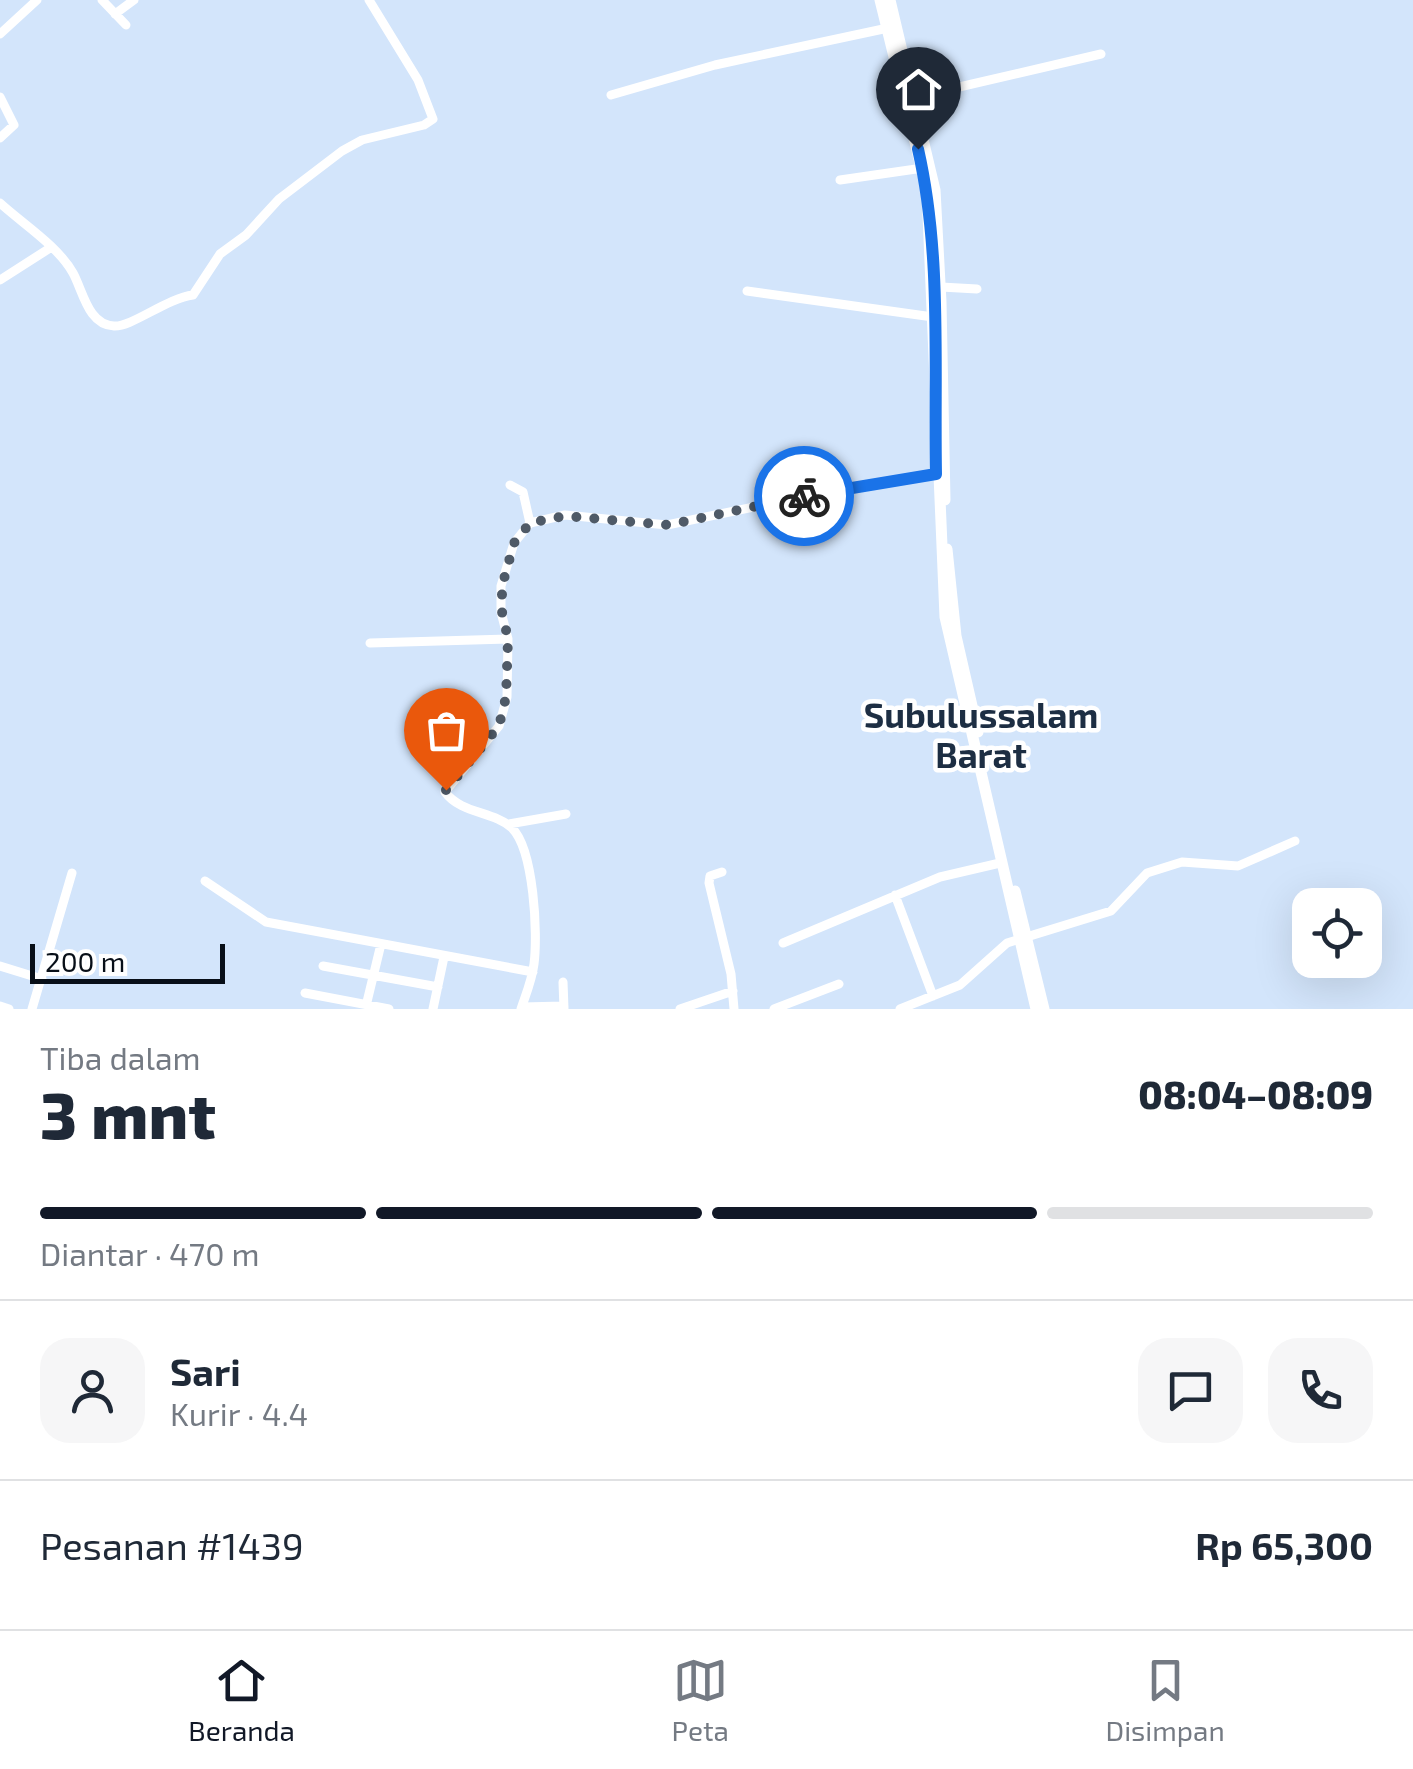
<!DOCTYPE html>
<html lang="id">
<meta charset="utf-8">
<style>
:root{--surface:#fff;--page:#f6f6f7;--text:#1f2937;--muted:#747a83;--line:#e0e1e3;--accent:#111827}
body{margin:0;font-family:"Exo 2",sans-serif;background:var(--page);color:var(--text);height:100vh;display:flex;flex-direction:column;font-size:38px;white-space:nowrap}
*{box-sizing:border-box;margin:0}
p{font-size:32px;color:var(--muted)}
.icon{flex:none;width:55px;height:55px;fill:none;stroke:currentColor;stroke-width:2;stroke-linecap:round;stroke-linejoin:round}
.map{position:relative;height:1009px;overflow:hidden}
.side{display:flex;flex-direction:column;background:var(--surface);flex:1}
.side>*{flex:none}
.controls{position:absolute;left:1292px;top:888px;display:grid;gap:20px}
.controls a{display:grid;place-items:center;width:90px;height:90px;border-radius:20px;background:var(--surface);box-shadow:0 10px 40px #0002;font-size:50px}
.scale{position:absolute;left:30px;bottom:25px;width:195px;box-sizing:border-box;padding-left:10px;border:5px solid #080f18;border-top:0;font-size:28px;line-height:35px;white-space:nowrap;color:#080f18;-webkit-text-stroke:8px #fff;paint-order:stroke}
.pin{position:absolute;display:grid;place-items:center;width:85px;height:85px;color:#fff;margin:-102px -42px;border-radius:50% 50% 50% 0;rotate:-45deg;box-shadow:0 0 10px #0007}
.pin .icon{rotate:45deg}
.courier{position:absolute;display:grid;place-items:center;width:100px;height:100px;margin:-50px;border:8px solid #1a73e8;border-radius:50%;background:#fff;color:#222;box-shadow:0 2px 12px #0007}
.head em{font-style:normal;font-weight:800}
.head div{display:flex;flex-direction:column-reverse}
.head{display:flex;align-items:center;justify-content:space-between;height:170px;padding:0 40px}
h1{font-size:65px;font-weight:800;line-height:75px}
.bar{display:grid;grid-template-columns:repeat(4,1fr);gap:15px 10px;align-content:center;height:120px;padding:0 40px}
.bar i{height:12px;border-radius:8px;background:var(--line)}
.bar .on{background:var(--accent)}
.bar p{grid-column:span 4}
.line{display:flex;align-items:center;gap:25px;padding:0 40px;border-top:2px solid var(--line)}
.line div{flex:1}
.round{display:grid;place-items:center;flex:none;width:105px;height:105px;border-radius:30px;background:var(--page)}
.tab-bar{display:flex;justify-content:space-around;align-items:center;height:140px;border-top:2px solid var(--line);background:var(--surface);font-size:28px;color:var(--muted)}
.tab-bar a{display:grid;justify-items:center;gap:5px}
.tab-bar .on{color:var(--accent)}
.map>svg:first-child{display:block}
.lines{fill:none;stroke-linecap:round;stroke-linejoin:round}
.minor{stroke:#fff;stroke-width:9}
.major{stroke:#fff;stroke-width:11}
.done{stroke:#4f5a67;stroke-width:10;stroke-dasharray:0 18}
.route{stroke:#1a73e8;stroke-width:12}
.labels{text-anchor:middle;stroke-width:9;stroke-linejoin:round;paint-order:stroke}
.quarter-label{font-size:35px;font-weight:bold;fill:#1d2e43;stroke:#fff}
</style>
<div class="map">
<svg width="1413" height="1009" viewBox="0 0 1413 1009">
<rect width="100%" height="100%" fill="#d3e5fb"/>
<g class="lines">
<path class="minor" d="M102 0 126 25
M115 14 134 0
M0 34 37 0
M611 95 715 65 888 28
M0 97 14 125 0 138
M916 97 1101 54
M840 180 923 168
M0 203C23 224 58 246 73 273 83 291 88 325 114 326 132 327 167 298 193 295L220 254 246 235 279 199 342 151 362 140 424 125 433 119 418 80 369 0
M0 280 50 248
M941 287 977 289
M747 291 933 317
M510 485 523 492 530 523
M370 643 508 639
M509 824 566 814
M722 872 710 876 709 883 731 974 734 1009
M205 881 266 922 533 972
M895 895 933 996
M783 943 940 877 1000 863
M0 966 42 979
M323 966 438 987
M563 982 564 1009
M305 993 389 1009
M0 1006 9 1009
M366 1006 381 944
M522 1007 564 1006
M32 1009 72 873
M433 1009 444 957
M521 1009C526 994 532 980 534 964 538 934 534 850 512 828 494 811 461 814 445 792L499 726 507 697 508 639 501 612V586L514 543 530 523 565 515 667 525 826 492 942 474
M680 1009 733 991
M774 1009 839 984
M900 1009 960 985 1007 943 1111 911 1147 873 1182 862 1238 866 1295 841"/>
<path class="major" d="M880 0 927 191 945 617 1036 1009
M890 0 935 190 941 302 945 500
M947 549 956 636 978 732
M1015 891 1044 1009"/>
</g>
<g class="lines">
<path class="done" d="M446 790 499 726 506 697 508 639 502 612V586L514 543 530 523 565 516 668 525 804 496"/>
<path class="route" d="M804 496 936 474C934 367 942 254 918 149"/>
</g>
<g class="labels">
<g class="quarter-label">
<text x="981" y="728">Subulussalam<tspan x="981" dy="40">Barat</tspan></text>
</g>
</g>
</svg>
<div class="controls">
<a><svg class="icon" aria-label="locate" viewBox="0 0 24 24"><circle cx="12" cy="12" r="6"/><path d="M12 2v4M12 18v4M2 12h4M18 12h4"/></svg></a>
</div>
<div class="scale">200 m</div>
<div class="pin" style="left:446px;top:790px;background:#ea580c"><svg class="icon" aria-label="bag" viewBox="0 0 24 24"><path d="M5 8h14l-1 12H6zM9 8a3 3 0 0 1 6 0"/></svg></div>
<div class="pin" style="left:918px;top:149px;background:#1f2937"><svg class="icon" aria-label="home" viewBox="0 0 24 24"><path d="M3 11l9-7 9 7M6 9v11h12V9"/></svg></div>
<div class="courier" style="left:804px;top:496px"><svg class="icon" aria-label="bike" viewBox="0 0 24 24"><circle cx="6" cy="16" r="4"/><circle cx="18" cy="16" r="4"/><path d="M6 16l4-8h5l3 8M10 8l3 8H6M13 5h3"/></svg></div>
</div>
<section class="side">
<div class="head"><div><h1>3 mnt</h1><p>Tiba dalam</p></div><em>08:04–08:09</em></div>
<div class="bar"><i class="on"></i><i class="on"></i><i class="on"></i><i></i><p>Diantar · 470 m</p></div>
<div class="line" style="height:180px"><a class="round"><svg class="icon" aria-label="person" viewBox="0 0 24 24"><circle cx="12" cy="8" r="4"/><path d="M4 21q1-7 8-7t8 7"/></svg></a><div><b>Sari</b><p>Kurir · 4.4</p></div><a class="round"><svg class="icon" aria-label="chat" viewBox="0 0 24 24"><path d="M4 5h16v11H9l-5 4z"/></svg></a><a class="round"><svg class="icon" aria-label="phone" viewBox="0 0 24 24"><path d="M5 4h4l2 5-3 2q2 4 5 5l2-3 5 2v4C11 20 4 13 5 4z"/></svg></a></div>
<div class="line" style="height:130px"><div>Pesanan #1439</div><b>Rp 65,300</b></div>
</section>
<nav class="tab-bar">
<a class="on"><svg class="icon" aria-label="home" viewBox="0 0 24 24"><path d="M3 11l9-7 9 7M6 9v11h12V9"/></svg>Beranda</a>
<a><svg class="icon" aria-label="map" viewBox="0 0 24 24"><path d="M3 6l6-2 6 2 6-2v14l-6 2-6-2-6 2zM9 4v14M15 6v14"/></svg>Peta</a>
<a><svg class="icon" aria-label="saved" viewBox="0 0 24 24"><path d="M7 4h10v16l-5-4-5 4z"/></svg>Disimpan</a>
</nav>
